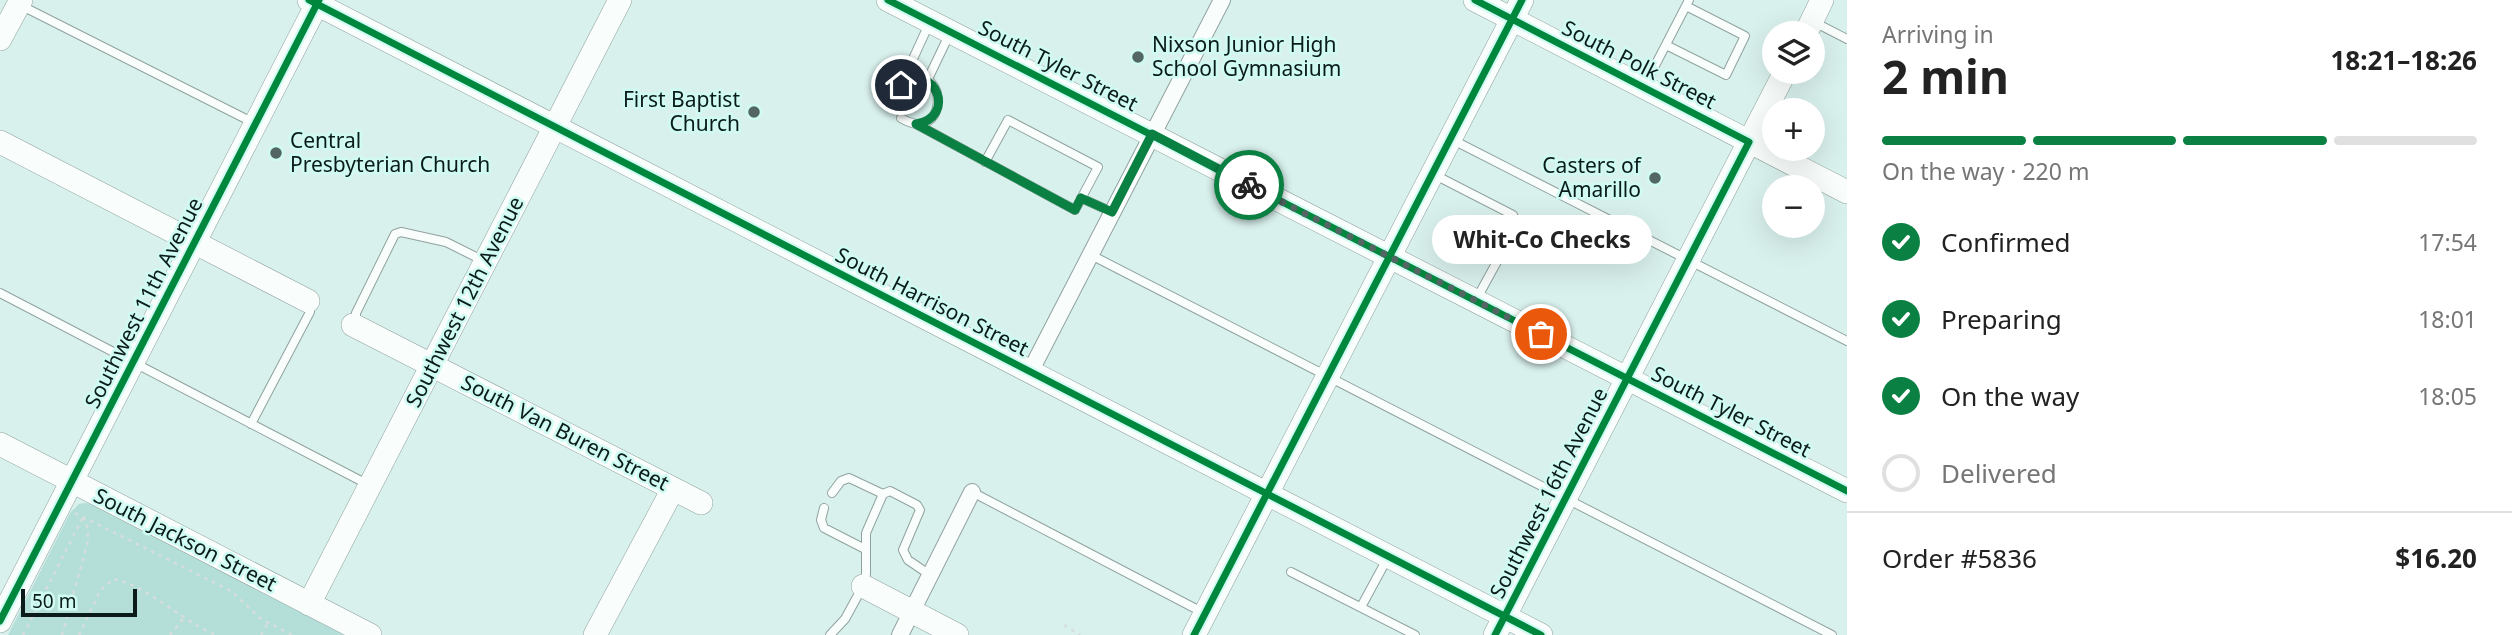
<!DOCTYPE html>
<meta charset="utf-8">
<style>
:root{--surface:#fff;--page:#f6f6f6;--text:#222;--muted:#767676;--line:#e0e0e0;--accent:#0b8043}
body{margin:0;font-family:"Noto Sans",sans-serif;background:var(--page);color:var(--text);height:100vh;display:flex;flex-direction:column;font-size:26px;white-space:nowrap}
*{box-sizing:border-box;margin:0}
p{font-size:23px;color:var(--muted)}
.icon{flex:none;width:38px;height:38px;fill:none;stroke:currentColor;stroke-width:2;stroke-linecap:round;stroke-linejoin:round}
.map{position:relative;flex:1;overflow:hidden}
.panel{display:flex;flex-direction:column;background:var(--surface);width:665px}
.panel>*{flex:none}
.buttons{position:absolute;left:1762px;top:21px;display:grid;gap:14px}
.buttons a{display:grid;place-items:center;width:63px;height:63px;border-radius:50%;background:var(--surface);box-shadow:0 7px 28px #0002;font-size:35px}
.scale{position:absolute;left:21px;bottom:18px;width:116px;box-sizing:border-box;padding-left:7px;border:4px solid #0b1b19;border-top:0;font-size:19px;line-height:24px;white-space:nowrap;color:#0b1b19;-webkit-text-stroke:5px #cffbf3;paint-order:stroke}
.pin{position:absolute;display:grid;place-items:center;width:60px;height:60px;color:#fff;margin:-30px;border:4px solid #fff;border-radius:50%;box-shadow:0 2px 7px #0007}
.courier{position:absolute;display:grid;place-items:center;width:70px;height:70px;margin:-35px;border:5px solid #0b8043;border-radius:50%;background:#fff;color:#222;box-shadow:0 2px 9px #0007}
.bubble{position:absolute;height:49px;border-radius:24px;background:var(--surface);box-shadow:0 7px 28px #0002;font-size:23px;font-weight:700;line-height:49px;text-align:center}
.overview em{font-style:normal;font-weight:700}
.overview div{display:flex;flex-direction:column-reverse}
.overview{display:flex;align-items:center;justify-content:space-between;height:119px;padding:0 35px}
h1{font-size:46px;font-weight:700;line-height:52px}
.bar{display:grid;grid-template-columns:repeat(4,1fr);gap:10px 7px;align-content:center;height:84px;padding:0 35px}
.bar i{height:9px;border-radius:5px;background:var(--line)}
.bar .on{background:var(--accent)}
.bar p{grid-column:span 4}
.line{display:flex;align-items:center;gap:18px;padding:0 35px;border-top:2px solid var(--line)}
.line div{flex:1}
ol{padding:0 35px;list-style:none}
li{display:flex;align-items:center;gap:21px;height:77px}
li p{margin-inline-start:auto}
li .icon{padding:7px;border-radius:50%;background:var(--accent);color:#fff;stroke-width:4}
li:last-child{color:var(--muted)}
li i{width:38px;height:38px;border:4px solid var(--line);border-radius:50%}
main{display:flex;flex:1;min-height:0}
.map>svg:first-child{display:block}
.green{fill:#b4dfd8}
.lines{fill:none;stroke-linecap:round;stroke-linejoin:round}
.lane-casing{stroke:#90a29f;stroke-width:10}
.street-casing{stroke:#90a29f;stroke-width:18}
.secondary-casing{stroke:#90a29f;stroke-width:24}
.path{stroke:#d6dddd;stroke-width:2.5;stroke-dasharray:3.5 5;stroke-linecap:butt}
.lane{stroke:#f9fdfc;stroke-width:8}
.street{stroke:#f9fdfc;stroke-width:16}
.secondary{stroke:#f9fdfc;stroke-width:23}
.cycleway-casing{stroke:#cffbf3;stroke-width:11}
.cycleway{stroke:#00873e;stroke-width:7}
.done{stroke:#536663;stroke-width:7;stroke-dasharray:0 12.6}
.route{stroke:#0b8043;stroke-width:9}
.poi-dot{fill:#536663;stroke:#cffbf3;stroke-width:2.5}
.labels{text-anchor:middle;stroke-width:5;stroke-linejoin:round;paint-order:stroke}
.poi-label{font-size:21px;fill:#0b1b19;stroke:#cffbf3;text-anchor:start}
.street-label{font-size:21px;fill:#0b1b19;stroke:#cffbf3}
</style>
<main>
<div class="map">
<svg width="1847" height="635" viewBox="0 0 1847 635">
<rect width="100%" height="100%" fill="#d9f1ed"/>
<path class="green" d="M85 503 93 504 344 635H8L70 513 79 504Z"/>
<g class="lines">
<g class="lane-casing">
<path id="lane" d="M20 5 252 122
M1812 21 1847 39
M1666 45 1726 75 1745 36 1686 6
M927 81 950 33
M901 85 929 24
M1645 85 1689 0
M894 101C895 91 899 84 909 80 950 64 947 146 901 118
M916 124 1075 210 1098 167 1008 120 985 162
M1451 139 1847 341
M1433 174 1513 215 1516 221 1515 229 1477 298
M1081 198 1112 212
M1091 255 1832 635
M0 293 367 484
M356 323V313L395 234 401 232 446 242 484 261
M251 424 310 312 309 304
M972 492 1202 612
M832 493 841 481 849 478 883 494
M824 508 821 520 824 528 865 549
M1291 572 1415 635
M1361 607 1387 559
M830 635 845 619 863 586 866 574V533L883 494 890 491 917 505 920 510 903 550 908 560 930 575"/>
</g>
<g class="street-casing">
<path id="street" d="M1030 372 1222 0
M900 635 972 492"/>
</g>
<g class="secondary-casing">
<path id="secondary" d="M309 0 1541 635
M888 0 1847 491
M1475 0 1847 192
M1806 33 1822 0
M0 39 21 0
M0 142 308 301
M353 325 701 503
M0 444 370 635
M863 586 957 635
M309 604 620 0
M0 621 319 0
M595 635 673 489
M1194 635 1522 0
M1495 635 1785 72"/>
</g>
<path class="path" d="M75 513 231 591 261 619 292 635
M1064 625 1080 635
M23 635 83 517
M62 635 88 541 87 524 83 517
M79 635 100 591 113 579C145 584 183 622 216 635
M170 635 183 619
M261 635 268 623"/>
<use href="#lane" class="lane"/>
<use href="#street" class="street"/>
<use href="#secondary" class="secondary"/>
<g class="cycleway-casing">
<path id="cycleway" d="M309 0 1541 635
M888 0 1847 491
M1475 0 1749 142 1495 635
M0 621 319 0
M1194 635 1522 0"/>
</g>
<use href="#cycleway" class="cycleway"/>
</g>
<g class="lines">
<path class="done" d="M1249 185 1541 334"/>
<path class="route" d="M901 85C936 61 957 118 916 124L1075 210 1081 198 1112 212 1152 134 1249 185"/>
</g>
<g class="poi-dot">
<circle cx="1138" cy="57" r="7"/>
<circle cx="754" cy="112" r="7"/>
<circle cx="276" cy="153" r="7"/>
<circle cx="1655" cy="178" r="7"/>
</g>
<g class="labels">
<g class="poi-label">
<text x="1152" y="52">Nixson Junior High<tspan x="1152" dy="24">School Gymnasium</tspan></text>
<text x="740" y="107" text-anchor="end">First Baptist<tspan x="740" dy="24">Church</tspan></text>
<text x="290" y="148">Central<tspan x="290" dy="24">Presbyterian Church</tspan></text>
<text x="1641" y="173" text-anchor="end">Casters of<tspan x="1641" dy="24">Amarillo</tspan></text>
</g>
<g class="street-label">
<text transform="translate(1639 65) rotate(27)" y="7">South Polk Street</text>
<text transform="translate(1058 66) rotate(27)" y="7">South Tyler Street</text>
<text transform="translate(465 302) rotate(-63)" y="7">Southwest 12th Avenue</text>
<text transform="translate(932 302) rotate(27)" y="7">South Harrison Street</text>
<text transform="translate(144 303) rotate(-63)" y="7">Southwest 11th Avenue</text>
<text transform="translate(1731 412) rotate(27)" y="7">South Tyler Street</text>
<text transform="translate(565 433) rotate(27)" y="7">South Van Buren Street</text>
<text transform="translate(1549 493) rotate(-63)" y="7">Southwest 16th Avenue</text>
<text transform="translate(185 540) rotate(27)" y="7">South Jackson Street</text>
</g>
</g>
</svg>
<div class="buttons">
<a><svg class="icon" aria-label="layers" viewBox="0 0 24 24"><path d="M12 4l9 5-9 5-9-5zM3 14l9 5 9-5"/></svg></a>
<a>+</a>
<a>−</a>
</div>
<div class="scale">50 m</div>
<div class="pin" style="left:1541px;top:334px;background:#ea580c"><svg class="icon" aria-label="bag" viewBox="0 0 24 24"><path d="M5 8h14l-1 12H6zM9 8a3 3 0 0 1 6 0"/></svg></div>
<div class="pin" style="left:901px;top:85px;background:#1f2937"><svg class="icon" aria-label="home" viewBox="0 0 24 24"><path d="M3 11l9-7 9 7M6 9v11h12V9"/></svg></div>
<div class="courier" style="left:1249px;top:185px"><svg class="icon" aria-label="bike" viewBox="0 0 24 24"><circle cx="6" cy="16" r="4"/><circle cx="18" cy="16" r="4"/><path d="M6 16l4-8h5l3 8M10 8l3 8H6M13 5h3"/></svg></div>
<div class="bubble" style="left:1432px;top:215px;width:220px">Whit-Co Checks</div>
</div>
<section class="panel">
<div class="overview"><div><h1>2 min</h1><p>Arriving in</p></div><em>18:21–18:26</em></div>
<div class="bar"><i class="on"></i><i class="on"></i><i class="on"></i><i></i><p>On the way · 220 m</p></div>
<ol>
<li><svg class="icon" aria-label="check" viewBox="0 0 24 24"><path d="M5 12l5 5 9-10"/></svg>Confirmed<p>17:54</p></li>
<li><svg class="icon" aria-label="check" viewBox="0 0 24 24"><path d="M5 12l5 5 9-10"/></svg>Preparing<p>18:01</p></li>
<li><svg class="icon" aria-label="check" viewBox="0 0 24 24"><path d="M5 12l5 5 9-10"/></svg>On the way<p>18:05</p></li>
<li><i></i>Delivered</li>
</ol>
<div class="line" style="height:91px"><div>Order #5836</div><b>$16.20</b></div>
</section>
</main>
